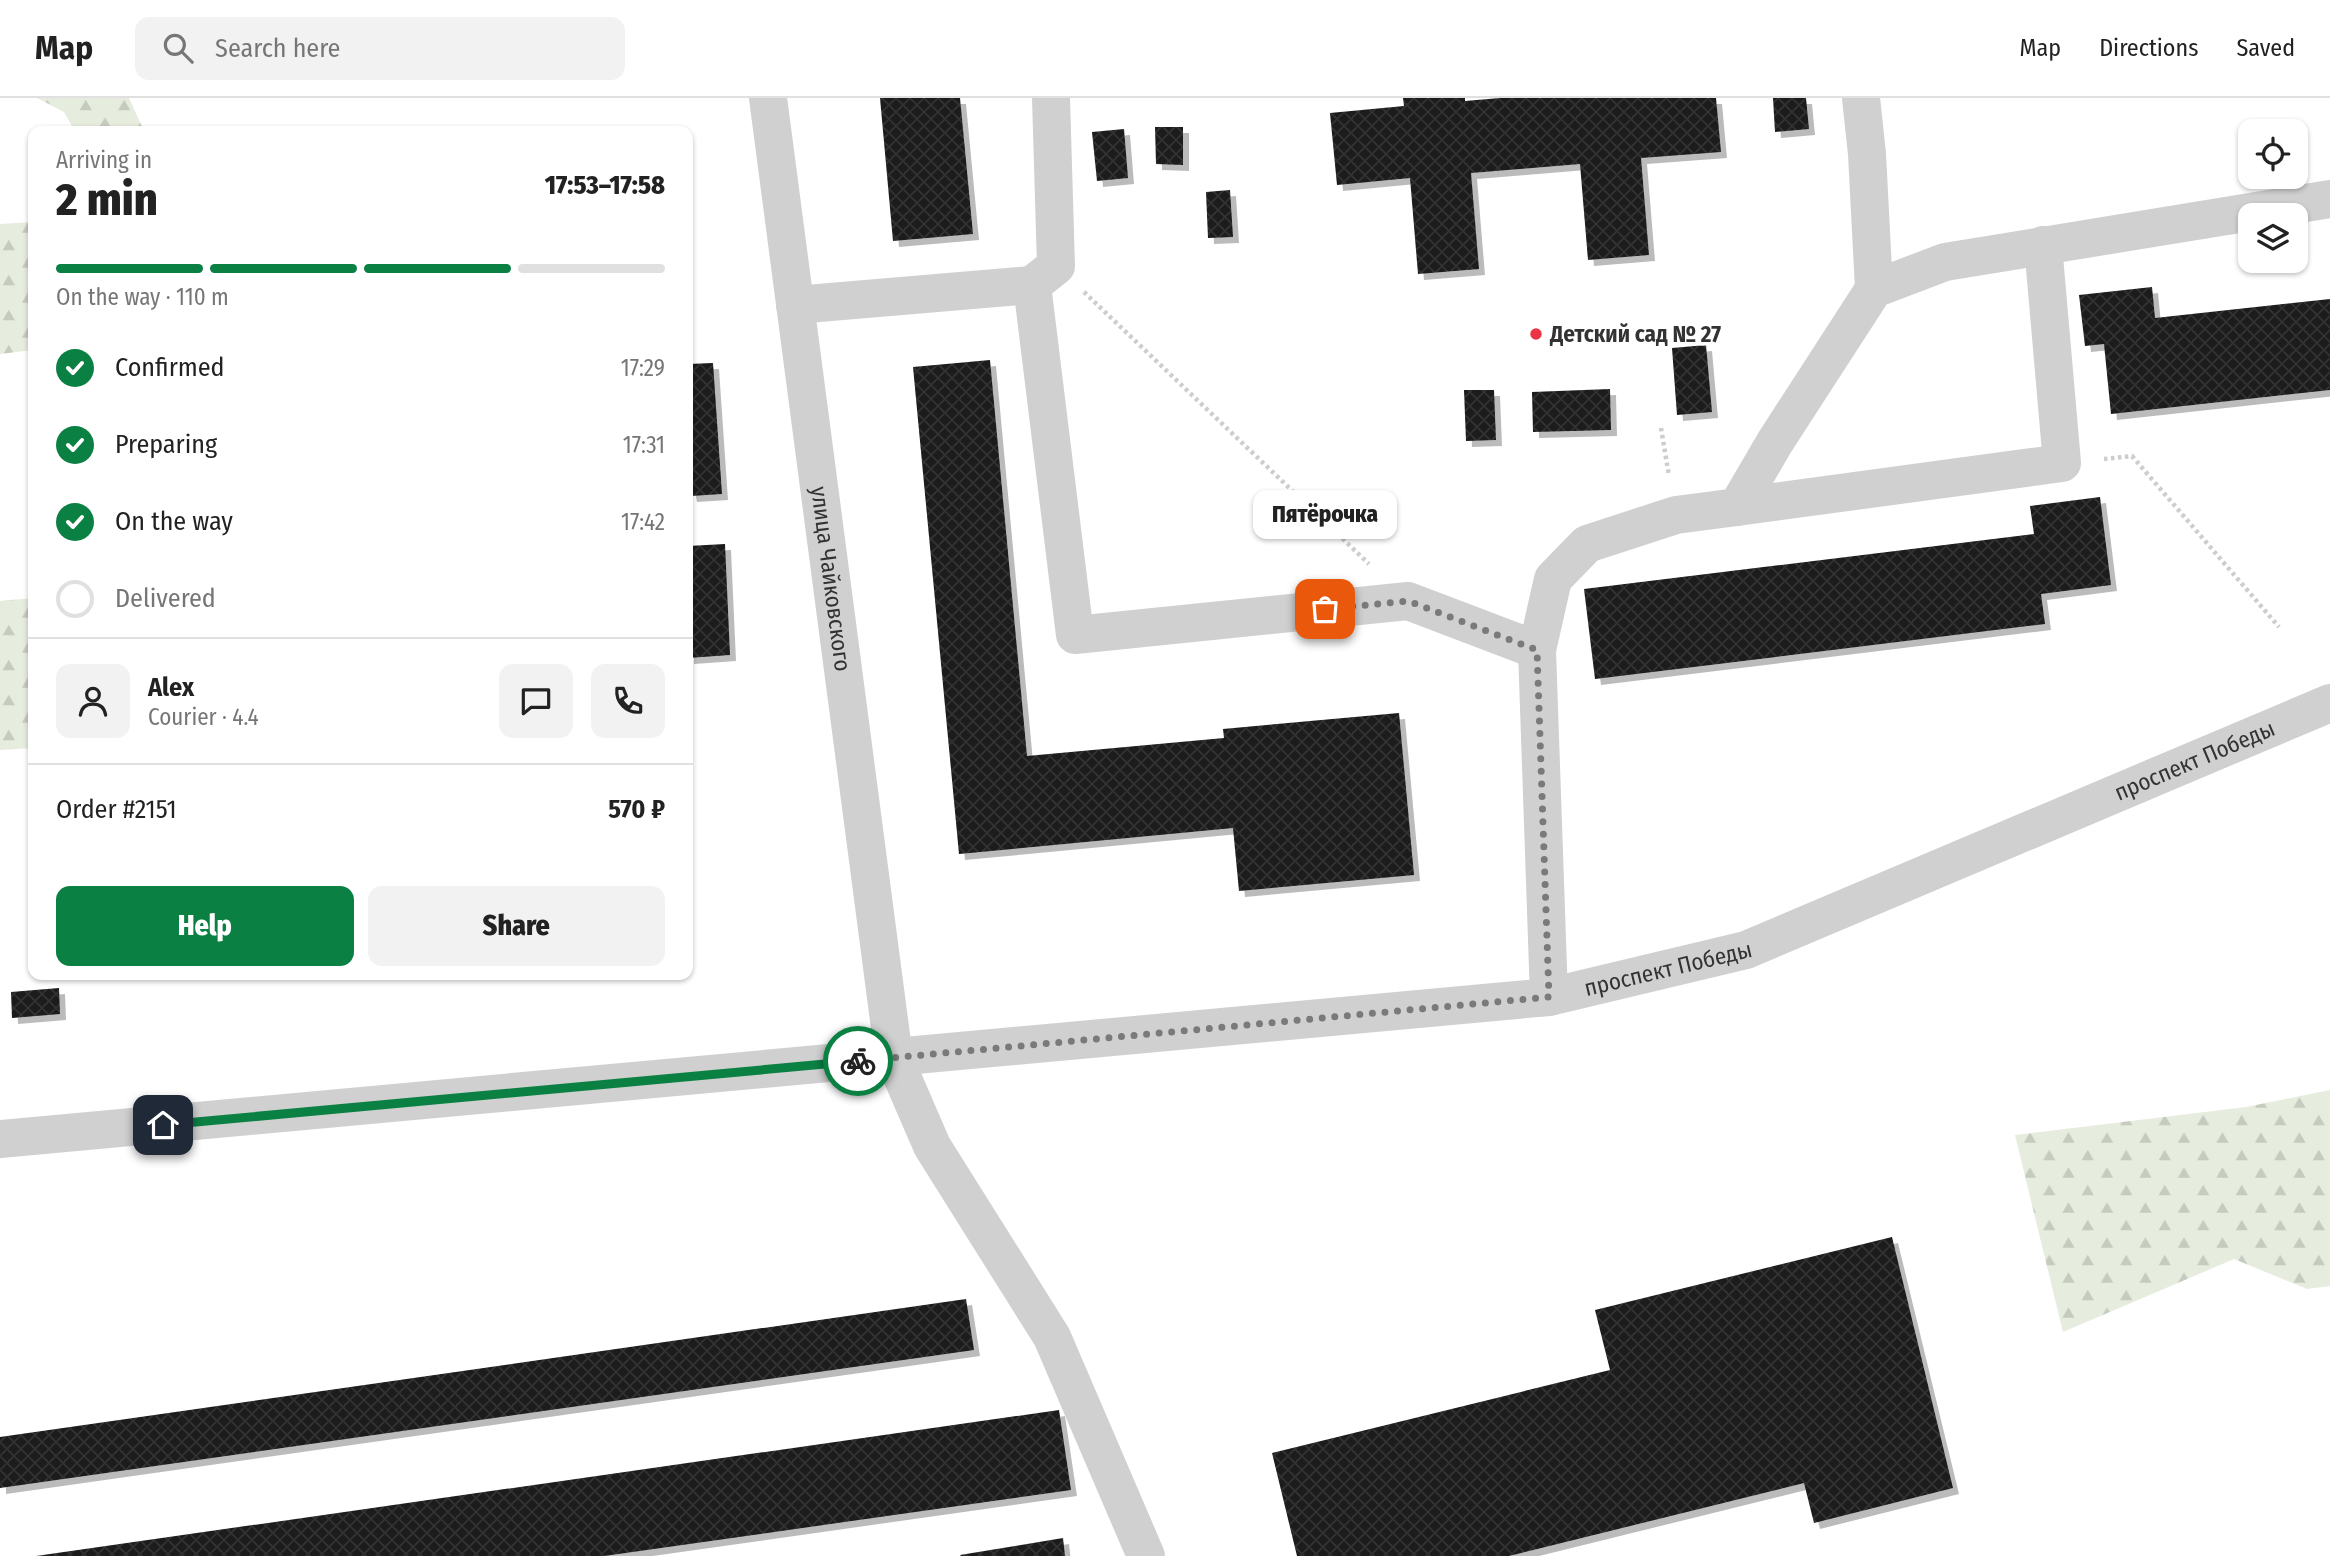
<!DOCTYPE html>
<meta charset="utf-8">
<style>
:root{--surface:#fff;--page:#f2f2f2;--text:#222;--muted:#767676;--line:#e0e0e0;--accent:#0b8043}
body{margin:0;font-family:"Fira Sans Condensed",sans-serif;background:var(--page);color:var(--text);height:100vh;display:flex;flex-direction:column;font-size:26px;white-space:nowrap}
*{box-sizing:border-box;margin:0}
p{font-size:23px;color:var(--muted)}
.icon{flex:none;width:38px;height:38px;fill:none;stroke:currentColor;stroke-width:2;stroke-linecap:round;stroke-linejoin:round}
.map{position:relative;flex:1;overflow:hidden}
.panel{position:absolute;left:28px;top:28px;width:665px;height:854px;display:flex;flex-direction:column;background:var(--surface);border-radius:14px;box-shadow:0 2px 5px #0004}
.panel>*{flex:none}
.fabs{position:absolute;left:2238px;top:21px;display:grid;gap:14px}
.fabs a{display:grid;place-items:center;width:70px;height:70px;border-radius:14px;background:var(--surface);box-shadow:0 2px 5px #0004;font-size:35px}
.pin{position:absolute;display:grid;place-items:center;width:60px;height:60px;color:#fff;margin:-30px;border-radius:14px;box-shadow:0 4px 10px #0006}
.courier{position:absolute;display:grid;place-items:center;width:70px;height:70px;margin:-35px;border:5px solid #0b8043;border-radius:50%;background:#fff;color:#222;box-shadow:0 2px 9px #0007}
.bubble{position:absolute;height:49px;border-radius:14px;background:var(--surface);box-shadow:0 2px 5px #0004;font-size:23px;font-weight:800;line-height:49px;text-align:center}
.headline em{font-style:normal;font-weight:800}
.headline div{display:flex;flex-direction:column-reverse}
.headline{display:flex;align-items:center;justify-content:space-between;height:119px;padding:0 28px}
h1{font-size:46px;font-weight:800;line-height:52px}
.bar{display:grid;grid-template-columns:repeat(4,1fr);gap:10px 7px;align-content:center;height:84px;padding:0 28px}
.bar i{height:9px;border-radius:5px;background:var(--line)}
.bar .active{background:var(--accent)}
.bar p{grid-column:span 4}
.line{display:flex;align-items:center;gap:18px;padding:0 28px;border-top:2px solid var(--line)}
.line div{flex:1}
.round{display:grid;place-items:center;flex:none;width:74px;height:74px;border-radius:14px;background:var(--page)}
ol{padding:0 28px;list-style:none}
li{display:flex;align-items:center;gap:21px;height:77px}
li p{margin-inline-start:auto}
li .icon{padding:7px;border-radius:50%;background:var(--accent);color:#fff;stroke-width:4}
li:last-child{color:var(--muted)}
li i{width:38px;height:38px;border:4px solid var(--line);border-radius:50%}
.action{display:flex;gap:14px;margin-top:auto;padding:14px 28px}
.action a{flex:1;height:80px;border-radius:14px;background:var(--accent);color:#fff;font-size:28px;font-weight:800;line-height:80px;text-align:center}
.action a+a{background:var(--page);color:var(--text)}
header{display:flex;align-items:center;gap:42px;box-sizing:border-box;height:98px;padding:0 35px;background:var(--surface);border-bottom:2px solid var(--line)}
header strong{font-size:33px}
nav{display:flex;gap:38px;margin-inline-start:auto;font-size:24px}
.search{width:490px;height:63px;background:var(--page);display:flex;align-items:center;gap:18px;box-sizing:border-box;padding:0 24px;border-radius:14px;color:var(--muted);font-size:26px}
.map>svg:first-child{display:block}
.forest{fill:url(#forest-firs)}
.building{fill:url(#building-cross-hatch);filter:url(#shadow)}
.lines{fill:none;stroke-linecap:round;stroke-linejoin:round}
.path{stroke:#cdcdcd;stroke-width:4.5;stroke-dasharray:3.5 3.5;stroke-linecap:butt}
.minor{stroke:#d0d0d0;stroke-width:38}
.done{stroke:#7a7a7a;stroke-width:7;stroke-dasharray:0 12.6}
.route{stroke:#0b8043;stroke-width:9}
.poi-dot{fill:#eb3445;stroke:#fff;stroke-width:2.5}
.labels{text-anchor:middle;stroke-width:7;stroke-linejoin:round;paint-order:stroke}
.poi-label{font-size:23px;font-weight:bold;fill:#333;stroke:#fff;text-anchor:start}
.street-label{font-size:23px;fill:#333;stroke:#fff}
</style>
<header>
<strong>Map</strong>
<div class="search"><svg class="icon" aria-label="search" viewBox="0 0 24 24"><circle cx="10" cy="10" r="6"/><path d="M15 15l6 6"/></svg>Search here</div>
<nav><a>Map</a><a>Directions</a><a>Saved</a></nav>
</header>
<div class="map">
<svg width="2330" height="1458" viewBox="0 0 2330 1458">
<defs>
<pattern id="forest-firs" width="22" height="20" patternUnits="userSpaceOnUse" patternTransform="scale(1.75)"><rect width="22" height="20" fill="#e6ecde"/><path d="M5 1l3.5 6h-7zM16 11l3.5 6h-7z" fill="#c6cbbf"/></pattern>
<pattern id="building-cross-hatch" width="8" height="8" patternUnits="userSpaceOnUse" patternTransform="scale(1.75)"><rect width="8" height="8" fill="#1a1a1a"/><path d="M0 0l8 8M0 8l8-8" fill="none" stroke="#333"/></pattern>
<filter id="shadow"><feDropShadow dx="6" dy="6" stdDeviation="0" flood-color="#0004"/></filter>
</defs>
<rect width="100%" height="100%" fill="#fff"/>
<path class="forest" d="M37 0H129L144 33H75L64 14Z
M33 124V252L0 256V126Z
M33 500V650L0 652V503Z
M2330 992V1188L2307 1191 2234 1161 2063 1234 2015 1037 2246 1009Z"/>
<path class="building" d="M880 0H960L973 136 893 143Z
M1403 0H1465V3L1500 0H1716L1721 54 1641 60 1649 157 1588 162 1580 66 1471 75 1479 171 1418 176 1410 80 1337 87 1330 15 1404 8Z
M1773 0H1806L1809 31 1775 34Z
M1155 29H1183V67L1156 66Z
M1124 31 1128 80 1097 83 1092 34Z
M1230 92 1233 139 1208 140 1206 94Z
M2152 189 2155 220 2330 201V292L2111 316 2104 246 2085 248 2079 197Z
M1706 247 1712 314 1677 317 1672 250Z
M990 262 1027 658 1224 640 1223 631 1399 615 1414 777 1239 793 1233 730 959 756 913 269Z
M713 265 722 396 691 398 688 383V266Z
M1610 291 1611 332 1533 334 1532 294Z
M1464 292H1494L1496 342 1466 343Z
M2100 399 2111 487 2041 496 2045 526 1595 581 1584 491 2034 436 2030 408Z
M725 446 730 557 688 560V448Z
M59 890 60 916 12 920 11 894Z
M1892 1139 1953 1390 1814 1425 1804 1385 1509 1458H1297L1272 1355 1610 1272 1595 1212Z
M966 1201 974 1252 0 1390V1339Z
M1059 1312 1071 1392 604 1458H36Z
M1063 1440 1065 1458H961L960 1457Z"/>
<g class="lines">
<path class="path" d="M1084 194 1369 466
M1661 330 1669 378
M2104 361 2132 358 2279 529"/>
<g class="minor">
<path id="s1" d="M768 0 894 960 932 1048 1052 1239 1146 1458"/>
<path d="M1051 0 1056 168 1032 187 1075 537 1408 503 1537 552"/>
<path d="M1861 0 1867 56 1874 191"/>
<path d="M795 207 1032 187"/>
<path d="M1737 409 2062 365 2043 147"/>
<path d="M1549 899 1537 552 1553 481 1587 446 1676 417 1737 409 1775 344 1874 191 1945 164 2330 101"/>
<path id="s2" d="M0 1041 1549 899 1746 852 2330 605"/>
</g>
</g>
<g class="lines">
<path class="done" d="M858 963 1549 899 1537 552 1408 503 1325 511"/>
<path class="route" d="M163 1027 858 963"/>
</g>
<circle class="poi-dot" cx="1536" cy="236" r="7"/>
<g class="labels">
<g class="poi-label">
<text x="1550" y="244">Детский сад № 27</text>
</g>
<g class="street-label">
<text dy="8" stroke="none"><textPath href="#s1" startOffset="485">улица Чайковского</textPath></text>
<text dy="8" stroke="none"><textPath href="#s2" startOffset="2245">проспект Победы</textPath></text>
<text dy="8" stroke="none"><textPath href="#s2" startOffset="1678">проспект Победы</textPath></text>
</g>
</g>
</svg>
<div class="fabs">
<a><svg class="icon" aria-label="locate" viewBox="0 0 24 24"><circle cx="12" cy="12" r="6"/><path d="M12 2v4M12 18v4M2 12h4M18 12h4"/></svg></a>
<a><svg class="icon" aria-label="layers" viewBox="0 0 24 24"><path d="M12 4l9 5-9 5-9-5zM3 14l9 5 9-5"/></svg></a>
</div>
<div class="pin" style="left:1325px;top:511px;background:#ea580c"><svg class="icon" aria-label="bag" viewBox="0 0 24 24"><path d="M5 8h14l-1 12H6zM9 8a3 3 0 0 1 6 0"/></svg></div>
<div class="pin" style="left:163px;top:1027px;background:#1f2937"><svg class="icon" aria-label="home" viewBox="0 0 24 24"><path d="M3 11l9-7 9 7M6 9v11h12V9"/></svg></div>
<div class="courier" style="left:858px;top:963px"><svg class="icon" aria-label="bike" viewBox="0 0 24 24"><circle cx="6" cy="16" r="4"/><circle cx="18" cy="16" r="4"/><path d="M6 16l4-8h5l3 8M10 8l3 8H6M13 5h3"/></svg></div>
<div class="bubble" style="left:1253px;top:392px;width:144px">Пятёрочка</div>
<section class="panel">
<div class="headline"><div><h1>2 min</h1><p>Arriving in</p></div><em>17:53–17:58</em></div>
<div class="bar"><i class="active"></i><i class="active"></i><i class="active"></i><i></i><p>On the way · 110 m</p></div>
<ol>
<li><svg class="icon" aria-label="check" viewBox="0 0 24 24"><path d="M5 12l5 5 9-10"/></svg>Confirmed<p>17:29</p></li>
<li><svg class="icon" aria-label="check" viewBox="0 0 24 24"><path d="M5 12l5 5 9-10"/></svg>Preparing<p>17:31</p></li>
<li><svg class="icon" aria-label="check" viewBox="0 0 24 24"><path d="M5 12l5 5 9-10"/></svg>On the way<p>17:42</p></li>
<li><i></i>Delivered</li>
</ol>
<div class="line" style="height:126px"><a class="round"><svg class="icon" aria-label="person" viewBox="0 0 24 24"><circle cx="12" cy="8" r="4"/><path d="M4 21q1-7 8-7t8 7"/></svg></a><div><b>Alex</b><p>Courier · 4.4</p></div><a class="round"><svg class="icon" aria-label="chat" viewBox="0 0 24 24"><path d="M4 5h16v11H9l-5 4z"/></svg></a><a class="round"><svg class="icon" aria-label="phone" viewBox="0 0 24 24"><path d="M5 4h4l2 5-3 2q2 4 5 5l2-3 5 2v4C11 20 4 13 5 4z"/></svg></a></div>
<div class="line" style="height:91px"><div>Order #2151</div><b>570 ₽</b></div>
<div class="action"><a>Help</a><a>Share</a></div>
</section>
</div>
